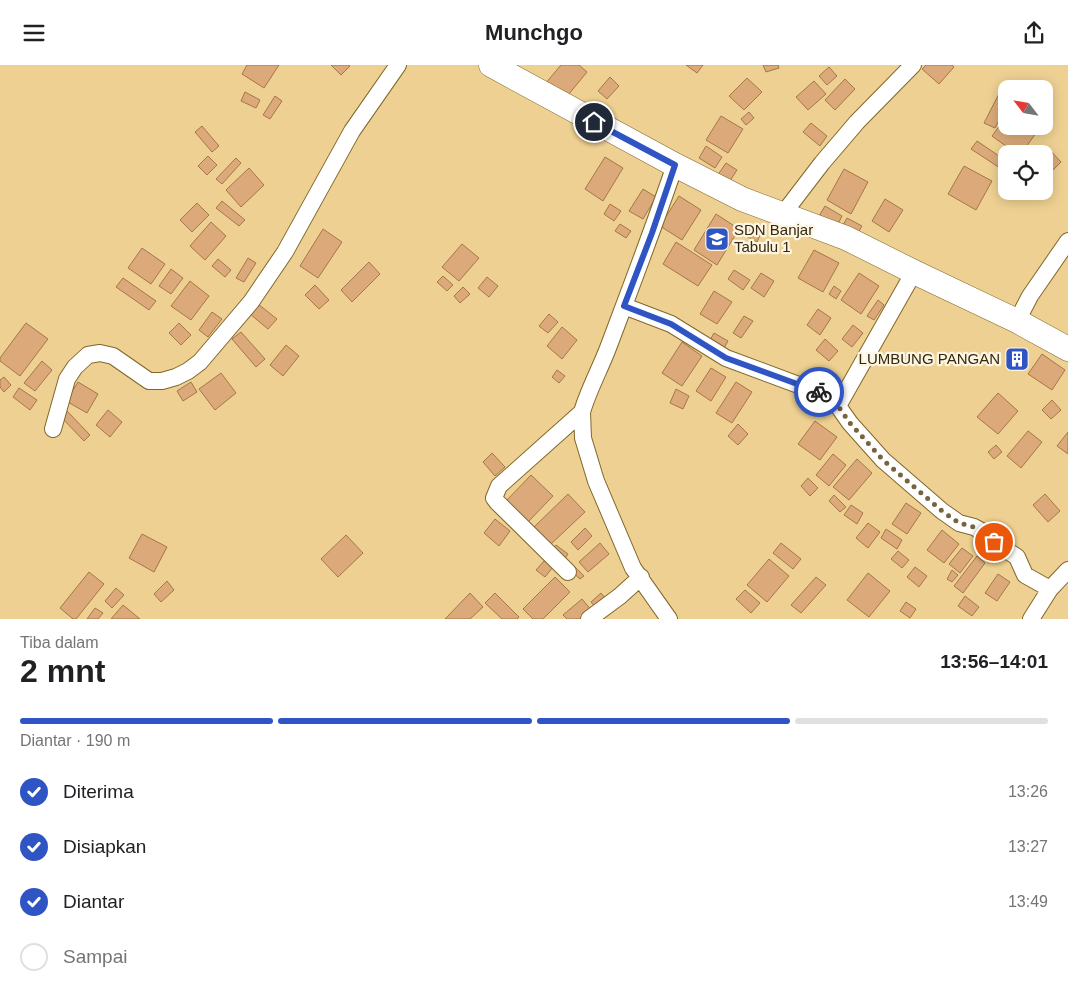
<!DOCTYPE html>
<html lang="id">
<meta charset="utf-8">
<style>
:root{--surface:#fff;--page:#f2f2f2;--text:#202124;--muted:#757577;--line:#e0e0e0;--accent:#2f55c5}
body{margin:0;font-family:Helvetica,sans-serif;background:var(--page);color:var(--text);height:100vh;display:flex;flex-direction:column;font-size:19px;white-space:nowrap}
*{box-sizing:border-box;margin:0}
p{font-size:16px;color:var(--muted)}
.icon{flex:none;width:28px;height:28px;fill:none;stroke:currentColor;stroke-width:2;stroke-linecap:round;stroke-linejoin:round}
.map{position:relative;height:554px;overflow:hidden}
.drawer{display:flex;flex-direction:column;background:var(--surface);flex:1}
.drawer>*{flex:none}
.needle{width:32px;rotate:301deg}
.controls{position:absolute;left:998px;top:15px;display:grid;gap:10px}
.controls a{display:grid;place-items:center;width:55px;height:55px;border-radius:10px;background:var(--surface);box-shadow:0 2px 12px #0003;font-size:25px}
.pin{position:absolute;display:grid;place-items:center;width:42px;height:42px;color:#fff;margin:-21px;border:2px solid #fff;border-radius:50%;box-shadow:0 1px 5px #0007}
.courier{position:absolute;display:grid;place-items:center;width:50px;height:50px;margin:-25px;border:4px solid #2f55c5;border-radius:50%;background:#fff;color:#222;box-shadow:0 1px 6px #0007}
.headline em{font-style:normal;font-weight:700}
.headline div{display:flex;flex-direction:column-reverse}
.headline{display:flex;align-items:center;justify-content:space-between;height:85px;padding:0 20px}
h1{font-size:32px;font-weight:700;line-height:38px}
.bar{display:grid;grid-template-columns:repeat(4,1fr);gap:8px 5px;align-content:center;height:60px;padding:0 20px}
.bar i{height:6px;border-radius:4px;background:var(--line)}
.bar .active{background:var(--accent)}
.bar p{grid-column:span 4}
ol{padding:0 20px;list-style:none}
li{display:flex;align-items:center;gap:15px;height:55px}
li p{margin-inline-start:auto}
li .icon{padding:5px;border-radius:50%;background:var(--accent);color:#fff;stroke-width:4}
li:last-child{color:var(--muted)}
li i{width:28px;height:28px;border:2px solid var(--line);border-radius:50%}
header{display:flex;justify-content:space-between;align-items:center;height:65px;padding:0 20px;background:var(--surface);font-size:22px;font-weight:700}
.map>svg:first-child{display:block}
.building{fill:#dcaa7a;stroke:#a57647}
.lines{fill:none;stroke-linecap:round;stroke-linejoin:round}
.street-casing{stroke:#816729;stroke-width:18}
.secondary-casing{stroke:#816729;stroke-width:25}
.street{stroke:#fff;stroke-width:16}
.secondary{stroke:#fff;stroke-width:24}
.done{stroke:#75643d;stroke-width:5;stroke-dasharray:0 9}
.route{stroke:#2f55c5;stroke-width:6}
.labels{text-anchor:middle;stroke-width:4.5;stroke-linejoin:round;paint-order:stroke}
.poi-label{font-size:15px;fill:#34290f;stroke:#fdf5e2;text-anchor:start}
</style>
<header><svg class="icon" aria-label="menu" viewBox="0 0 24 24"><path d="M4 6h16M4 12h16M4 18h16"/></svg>Munchgo<svg class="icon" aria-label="share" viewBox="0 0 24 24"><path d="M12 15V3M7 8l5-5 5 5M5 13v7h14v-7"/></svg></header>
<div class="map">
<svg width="1068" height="554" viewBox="0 0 1068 554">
<rect width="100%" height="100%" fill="#eed192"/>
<path class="building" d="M247 0H279L264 23 242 9Z
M331 0H348L350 1 341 10Z
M561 0H579L587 7 564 35 545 19Z
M686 0H703L697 8Z
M763 0H778L779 3 766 7Z
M926 0H952L954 2 939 19 922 4Z
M829 2 837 11 827 20 819 11Z
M610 12 619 21 607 34 598 26Z
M747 13 762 27 744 45 729 31Z
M845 14 855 24 835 45 825 35Z
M814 16 826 29 808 45 796 32Z
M1003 21 1009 24H1006V42L995 63 984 58Z
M245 27 260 35 256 43 241 36Z
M275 31 282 36 270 54 263 50Z
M749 47 754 53 746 60 741 54Z
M721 51 743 64 728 88 706 75Z
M1006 52V61H1041L1021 89H1017L992 71Z
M811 58 827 71 820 81 803 67Z
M202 61 219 81 212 87 195 67Z
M977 76 1005 95 1000 103 971 84Z
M706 81 722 92 715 103 699 93Z
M1047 82 1061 97 1044 114V89H1039Z
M208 91 217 100 207 110 198 101Z
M605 92 623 103 603 136 585 124Z
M236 93 241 98 222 119 216 114Z
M726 98 737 105 728 119 717 111Z
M964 101 992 116 976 145 948 129Z
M249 103 264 120 241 142 226 125Z
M844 104 868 117 851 149 827 135Z
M643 124 656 132 643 154 629 146Z
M679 131 701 145 682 175 660 161Z
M885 134 903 145 889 167 872 156Z
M222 136 245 155 239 161 216 143Z
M197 138 209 150 192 167 180 155Z
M610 139 621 146 614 156 604 149Z
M825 141 842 151 837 161 819 151Z
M716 149 739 164 717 200 694 185Z
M847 153 862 161 856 171 842 162Z
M211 157 226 171 205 195 190 181Z
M620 159 631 166 626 173 615 166Z
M747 160 761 168 757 177 742 169Z
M323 164 342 177 318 213 300 201Z
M676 177 712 200 698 221 663 199Z
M462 179 479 193 459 216 442 202Z
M142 183 165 199 151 219 128 203Z
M814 185 839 198 823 227 798 213Z
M248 193 256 198 244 217 236 213Z
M218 194 231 205 225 212 212 201Z
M369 197 380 209 352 237 341 225Z
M171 204 183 213 171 229 159 221Z
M734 205 750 215 743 225 728 214Z
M761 208 774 216 764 232 751 223Z
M859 208 879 221 861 249 841 235Z
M443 211 453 220 447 226 437 217Z
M487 212 498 221 489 232 478 223Z
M123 213 156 236 149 245 116 222Z
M190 216 209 231 191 255 171 241Z
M315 220 329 235 319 244 305 230Z
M834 221 841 226 836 234 829 229Z
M463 222 470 229 460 238 454 231Z
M714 226 732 237 717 259 700 249Z
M878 235 884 240 874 255 867 251Z
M258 239 277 254 268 264 250 249Z
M818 244 831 253 820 270 807 260Z
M212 247 222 254 208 272 199 265Z
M549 249 558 257 548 268 539 261Z
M744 251 753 256 741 273 733 268Z
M26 258 48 274 20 311 0 296V293Z
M179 258 191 270 181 280 169 268Z
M853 260 863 268 852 282 842 274Z
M562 262 577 275 562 294 547 281Z
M241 267 265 294 256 302 232 274Z
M714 268 728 276 723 285 709 277Z
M825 274 838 286 829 296 816 285Z
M682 277 702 291 682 321 662 308Z
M286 280 299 291 283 311 270 300Z
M1016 283 1027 290 1018 305 1007 298Z
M1042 289 1065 305 1052 325 1028 309Z
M42 296 52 305 35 326 24 318Z
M711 303 726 312 711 336 696 326Z
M557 305 565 311 559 318 552 312Z
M221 308 236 328 215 345 199 324Z
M4 312 11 320 4 327 0 322V315Z
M78 317 98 329 87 348 66 336Z
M191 317 197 327 183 336 177 326Z
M736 317 752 327 732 358 716 348Z
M19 323 37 335 30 345 13 332Z
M676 324 689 331 683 344 670 338Z
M998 328 1018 346 998 369 977 352Z
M1052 335 1061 345 1051 354 1042 345Z
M108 345 122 357 110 372 96 360Z
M67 346 90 370 84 376 61 352Z
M815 356 837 372 820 395 798 379Z
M738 359 748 369 738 380 728 371Z
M1028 366 1042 377 1021 403 1007 391Z
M1068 367V389L1057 381Z
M996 380 1002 387 994 394 988 387Z
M492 388 505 402 495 411 483 397Z
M833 389 846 400 829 421 816 410Z
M857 394 872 408 849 435 833 422Z
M531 410 553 431 528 457 506 436Z
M808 413 818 423 810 431 801 421Z
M568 429 585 447 550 480 533 463Z
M1045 429 1060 446 1048 457 1033 440Z
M834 430 846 442 840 447 829 436Z
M906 438 921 448 907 469 892 459Z
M851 440 863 448 857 459 844 450Z
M495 454 510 466 499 481 484 468Z
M868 458 880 467 868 483 856 473Z
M585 463 592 471 578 485 571 477Z
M886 464 902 475 897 484 881 473Z
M942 465 959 479 944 498 927 485Z
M142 469 167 482 154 507 129 493Z
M346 470 363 488 338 512 321 494Z
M600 478 609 489 588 507 579 497Z
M781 478 801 494 793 504 773 488Z
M556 480 568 489 564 495 551 485Z
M962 483 973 491 960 508 949 499Z
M898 486 909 495 902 503 891 494Z
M977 491 985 498 963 528 954 521Z
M769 494 789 511 767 537 747 520Z
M545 495 553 502 545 512 536 505Z
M571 498 584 511 580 514 567 502Z
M915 502 927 511 919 522 907 512Z
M952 505 958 510 952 517 947 514Z
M89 507 104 519 76 554H73L60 543Z
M868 508 890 526 869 552 847 535Z
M998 509 1010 517 997 536 985 528Z
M555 512 570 527 543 554H533L523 544Z
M816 512 826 520 801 548 791 540Z
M167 516 174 525 161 537 154 529Z
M116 523 124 530 112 543 105 536Z
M745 525 760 538 751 548 736 534Z
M470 528 483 542 470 554H445Z
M495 528 519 552 517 554H502L485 538Z
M601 528 607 535 597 544 591 537Z
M965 531 979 542 972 551 958 541Z
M582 534 592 546 583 554H567L563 550Z
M906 537 916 544 910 553 900 546Z
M123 540 140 554H111Z
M95 543 103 548 98 554H87Z"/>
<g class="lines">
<g class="street-casing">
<path id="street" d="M783 149 822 98 857 57 913 0
M624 241 671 259 726 293 820 328 838 341 850 358 883 395 942 446 959 458 974 462 985 468 994 477 1017 492 1025 510 1050 524
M1017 256 1030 231 1068 176
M838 341 914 207
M582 347 583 373 596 416 633 503 669 554
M53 364 67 314 75 302 88 290 100 288 113 291 149 316H162L176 312 188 306 200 297 251 237 285 187 352 66 398 0
M568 507 497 437 494 433 499 421 582 347C588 326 600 304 608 283 631 222 654 162 675 100
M589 554 620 531 641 512
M1031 554 1050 524 1068 505"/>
</g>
<g class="secondary-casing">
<path id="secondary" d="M491 0 675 100 742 134 846 173 914 207 1017 256 1068 284"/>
</g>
<use href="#street" class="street"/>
<use href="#secondary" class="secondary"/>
</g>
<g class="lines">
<path class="done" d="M819 327 838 341 850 358 883 395 942 446 959 458 974 462 986 468 994 477"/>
<path class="route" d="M594 57 675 100 652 168 624 241 671 259 726 293 819 327"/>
</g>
<defs>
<g id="school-square" transform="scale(1.25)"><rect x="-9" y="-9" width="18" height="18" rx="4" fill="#2f55c5" stroke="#fdf5e2"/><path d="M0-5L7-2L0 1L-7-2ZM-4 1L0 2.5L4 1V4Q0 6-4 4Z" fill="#fff"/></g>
<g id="building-square" transform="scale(1.25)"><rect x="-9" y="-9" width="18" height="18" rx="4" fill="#2f55c5" stroke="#fdf5e2"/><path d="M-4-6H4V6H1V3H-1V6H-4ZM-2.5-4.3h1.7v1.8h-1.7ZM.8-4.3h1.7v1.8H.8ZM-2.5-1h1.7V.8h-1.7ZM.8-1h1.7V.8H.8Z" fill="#fff"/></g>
</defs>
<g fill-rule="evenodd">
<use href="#school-square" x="717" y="174"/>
<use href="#building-square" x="1017" y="294"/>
</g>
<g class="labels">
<g class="poi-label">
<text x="734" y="170">SDN Banjar<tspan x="734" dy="17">Tabulu 1</tspan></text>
<text x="1000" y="299" text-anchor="end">LUMBUNG PANGAN</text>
</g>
</g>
</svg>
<div class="controls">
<a><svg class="needle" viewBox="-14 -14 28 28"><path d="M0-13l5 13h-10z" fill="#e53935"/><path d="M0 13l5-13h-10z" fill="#757577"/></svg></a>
<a><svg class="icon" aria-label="locate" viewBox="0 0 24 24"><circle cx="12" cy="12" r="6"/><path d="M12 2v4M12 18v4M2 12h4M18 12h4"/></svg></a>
</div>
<div class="pin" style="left:994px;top:477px;background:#ea580c"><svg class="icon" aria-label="bag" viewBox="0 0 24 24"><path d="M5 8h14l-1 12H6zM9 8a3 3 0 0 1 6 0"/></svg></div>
<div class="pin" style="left:594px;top:57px;background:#1f2937"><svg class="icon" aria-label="home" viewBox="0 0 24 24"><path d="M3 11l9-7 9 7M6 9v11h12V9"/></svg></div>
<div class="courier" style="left:819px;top:327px"><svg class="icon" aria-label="bike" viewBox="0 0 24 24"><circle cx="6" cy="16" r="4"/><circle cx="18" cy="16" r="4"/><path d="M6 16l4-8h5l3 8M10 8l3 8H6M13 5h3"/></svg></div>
</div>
<section class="drawer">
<div class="headline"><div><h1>2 mnt</h1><p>Tiba dalam</p></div><em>13:56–14:01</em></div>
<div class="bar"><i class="active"></i><i class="active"></i><i class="active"></i><i></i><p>Diantar · 190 m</p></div>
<ol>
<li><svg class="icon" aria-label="check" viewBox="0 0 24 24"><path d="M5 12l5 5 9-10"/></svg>Diterima<p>13:26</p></li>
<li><svg class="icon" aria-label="check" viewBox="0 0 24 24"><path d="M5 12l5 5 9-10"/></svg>Disiapkan<p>13:27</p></li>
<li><svg class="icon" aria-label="check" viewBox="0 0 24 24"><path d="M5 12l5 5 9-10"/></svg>Diantar<p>13:49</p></li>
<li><i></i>Sampai</li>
</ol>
</section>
